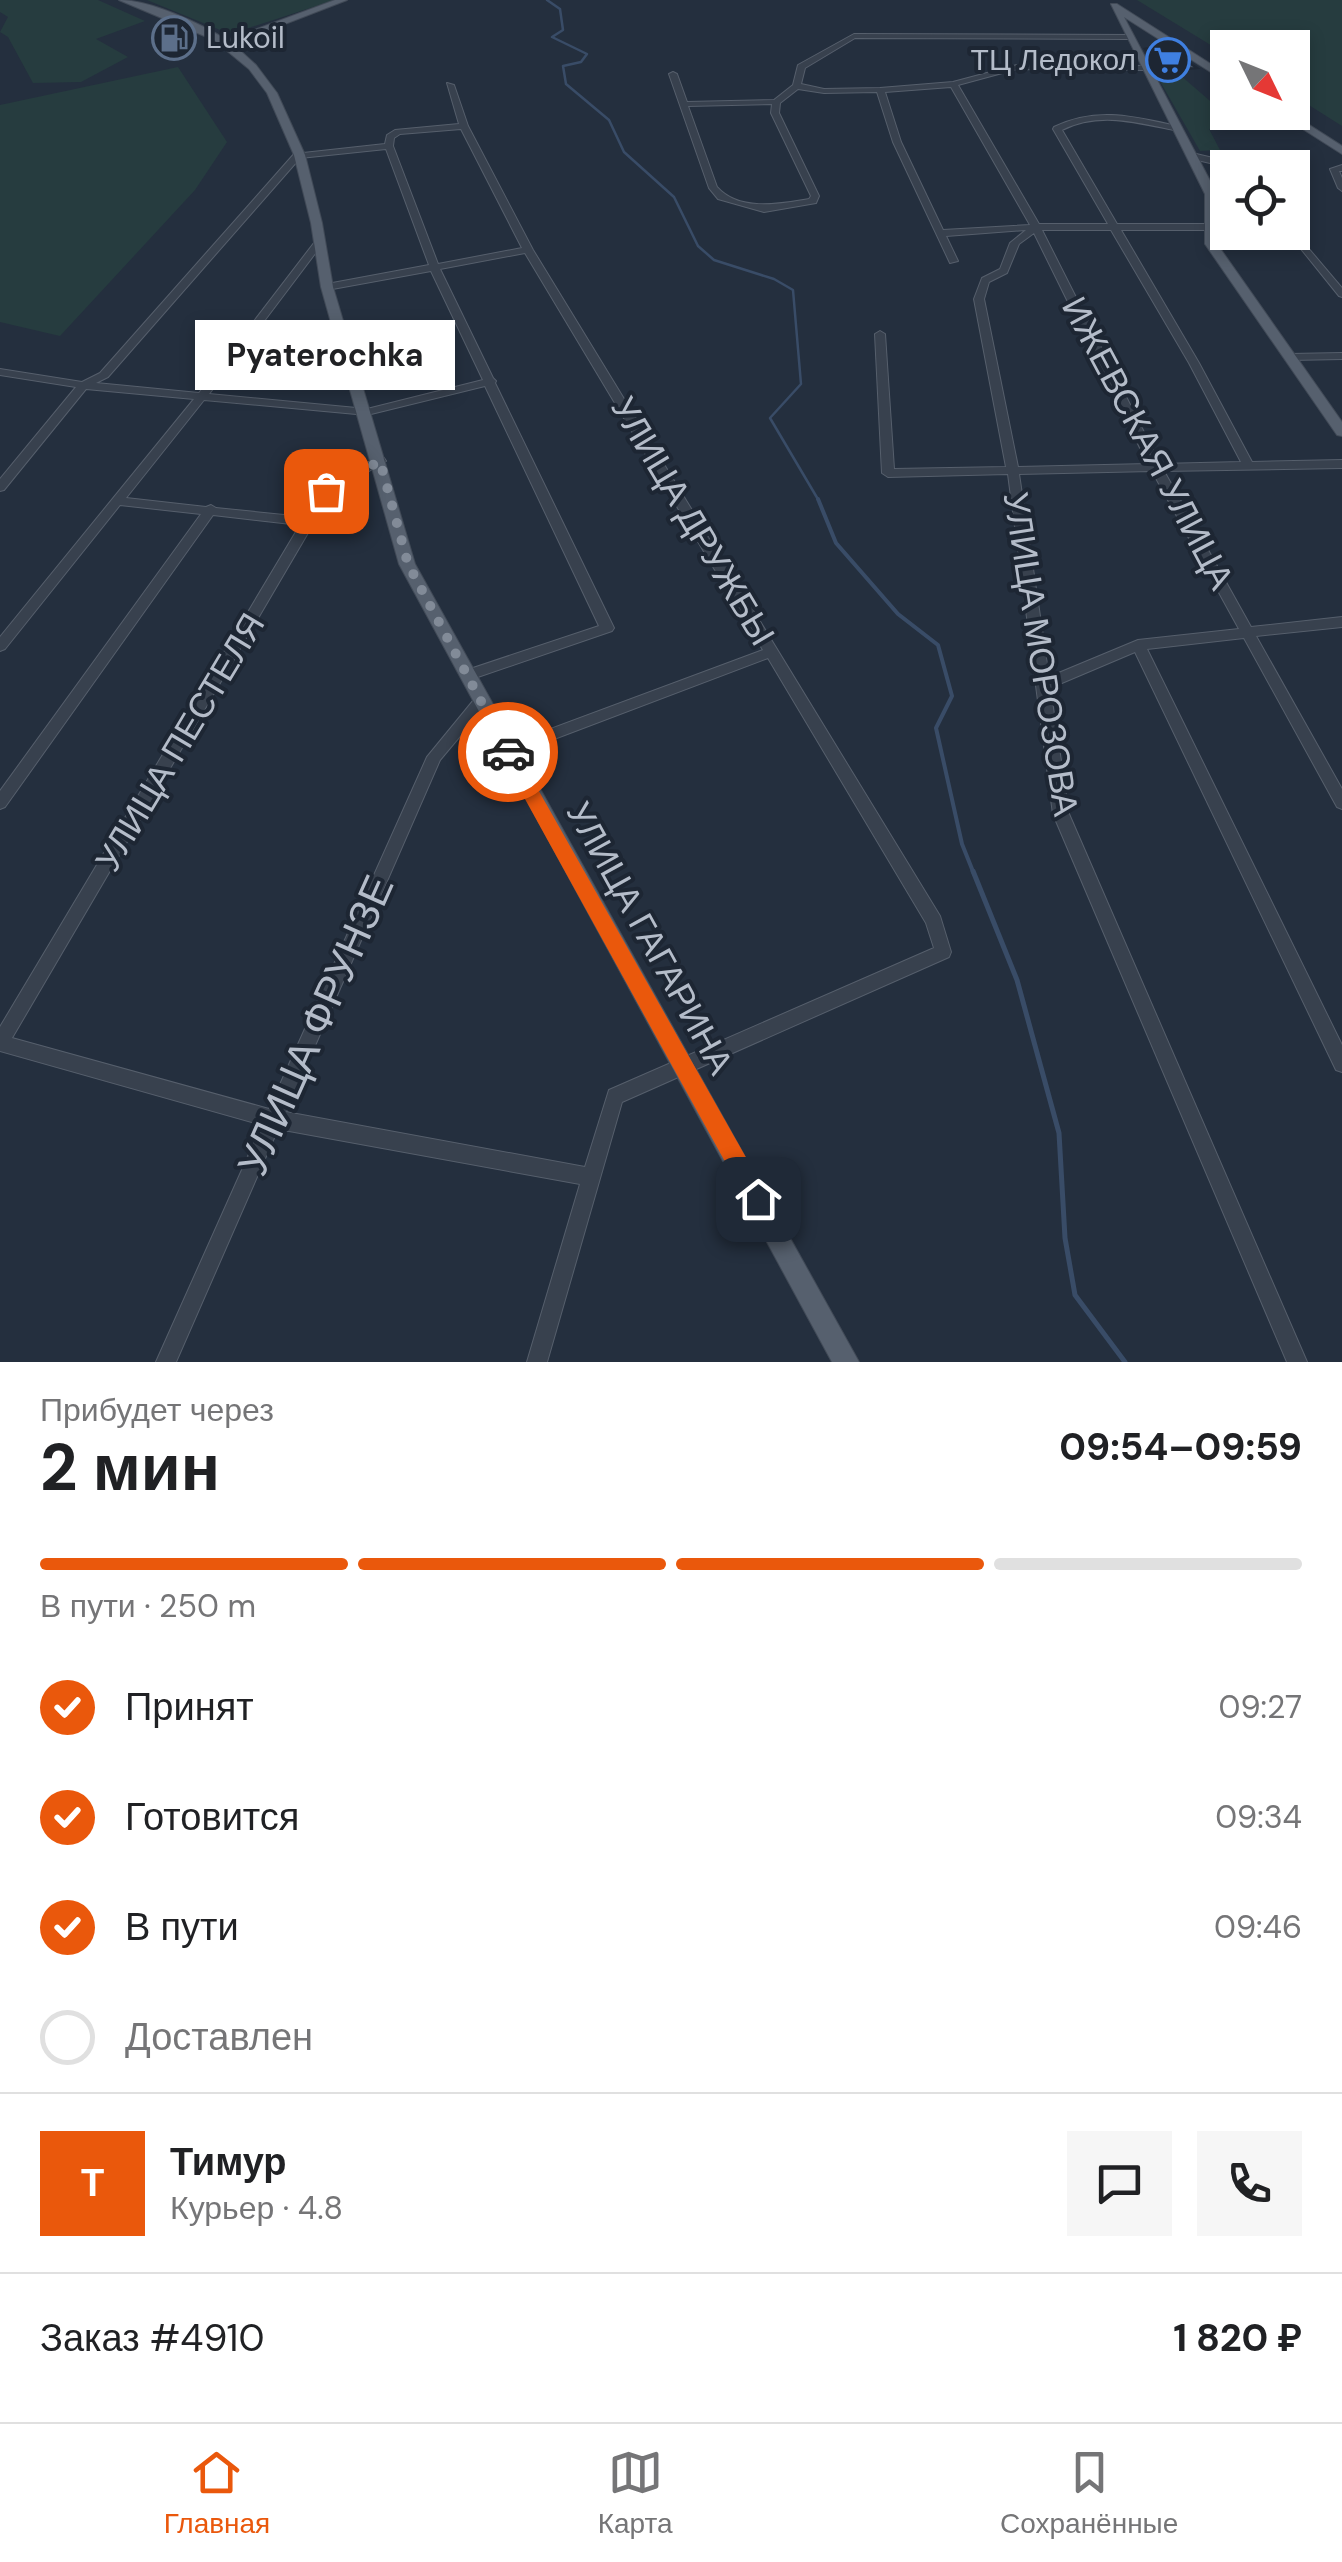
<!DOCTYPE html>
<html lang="ru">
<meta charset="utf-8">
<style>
:root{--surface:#fff;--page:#f6f6f6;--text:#202124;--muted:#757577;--line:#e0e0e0;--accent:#ea580c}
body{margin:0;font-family:"DM Sans",sans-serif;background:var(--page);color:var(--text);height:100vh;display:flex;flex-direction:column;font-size:38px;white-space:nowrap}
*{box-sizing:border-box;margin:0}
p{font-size:32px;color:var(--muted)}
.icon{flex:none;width:55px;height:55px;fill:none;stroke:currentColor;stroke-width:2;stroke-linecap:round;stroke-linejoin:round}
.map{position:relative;height:1362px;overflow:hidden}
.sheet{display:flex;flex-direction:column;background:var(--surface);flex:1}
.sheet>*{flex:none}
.needle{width:65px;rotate:133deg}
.controls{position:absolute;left:1210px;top:30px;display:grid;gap:20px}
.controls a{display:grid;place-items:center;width:100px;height:100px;border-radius:0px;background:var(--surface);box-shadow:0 5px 15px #0003;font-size:50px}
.pin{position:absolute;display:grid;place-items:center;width:85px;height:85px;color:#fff;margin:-42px;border-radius:20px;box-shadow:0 5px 15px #0006}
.courier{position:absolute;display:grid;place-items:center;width:100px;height:100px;margin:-50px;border:8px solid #ea580c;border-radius:50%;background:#fff;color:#222;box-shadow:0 2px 12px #0007}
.bubble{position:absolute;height:70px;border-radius:0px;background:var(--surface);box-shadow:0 5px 15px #0003;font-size:32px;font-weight:700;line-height:70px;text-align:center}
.head em{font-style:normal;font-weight:700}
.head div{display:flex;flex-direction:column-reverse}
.head{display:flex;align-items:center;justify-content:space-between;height:170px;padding:0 40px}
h1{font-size:65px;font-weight:700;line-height:75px}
.bar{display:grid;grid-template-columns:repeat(4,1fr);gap:15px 10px;align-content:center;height:120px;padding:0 40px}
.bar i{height:12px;border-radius:8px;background:var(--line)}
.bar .current{background:var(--accent)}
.bar p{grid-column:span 4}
.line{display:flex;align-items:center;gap:25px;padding:0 40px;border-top:2px solid var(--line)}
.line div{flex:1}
.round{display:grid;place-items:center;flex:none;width:105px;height:105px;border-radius:0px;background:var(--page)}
ol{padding:0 40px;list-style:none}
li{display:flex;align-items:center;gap:30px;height:110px}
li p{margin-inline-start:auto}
li .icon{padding:10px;border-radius:50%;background:var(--accent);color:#fff;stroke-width:4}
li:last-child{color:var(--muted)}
li i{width:55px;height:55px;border:5px solid var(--line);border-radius:50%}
.tab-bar{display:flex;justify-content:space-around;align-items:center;height:140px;border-top:2px solid var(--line);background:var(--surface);font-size:28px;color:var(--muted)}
.tab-bar a{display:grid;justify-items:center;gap:5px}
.tab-bar .current{color:var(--accent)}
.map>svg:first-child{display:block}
.green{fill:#263c3f}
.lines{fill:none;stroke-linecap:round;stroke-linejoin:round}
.stream-far2{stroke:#394c67;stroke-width:2.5}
.stream-far1{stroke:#394c67;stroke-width:4}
.stream{stroke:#394c67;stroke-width:5}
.building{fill:#455162;stroke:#1f2835;stroke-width:2.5}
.minor-casing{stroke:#565f6c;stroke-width:2}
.major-casing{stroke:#414a57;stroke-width:2}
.minor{fill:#38414e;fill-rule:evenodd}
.major{fill:#56606e;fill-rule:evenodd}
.route{fill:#ea580c}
.done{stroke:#828b98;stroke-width:10;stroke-dasharray:0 18}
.labels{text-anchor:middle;stroke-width:8;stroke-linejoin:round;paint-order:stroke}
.far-poi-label{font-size:30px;fill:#b4bcc9;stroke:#1d2633;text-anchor:start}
.street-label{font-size:35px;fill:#b4bcc9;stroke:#1d2633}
.near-street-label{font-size:42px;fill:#b4bcc9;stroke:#1d2633}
</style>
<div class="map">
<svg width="1342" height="1362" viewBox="0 0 1342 1362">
<rect width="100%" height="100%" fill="#242f3e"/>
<path class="green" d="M0 0H98L145 21 96 39 128 57 81 82 33 83 8 37 0 32 8 17 0 12Z
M147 0H335L230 34Z
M1137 0H1342V126L1293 95 1292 48H1228L1227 55Z
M178 67 227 142 195 190 60 336 0 322V105Z
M1180 75 1238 125 1209 129 1220 150 1200 151 1157 76Z"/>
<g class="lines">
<path class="stream-far2" d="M547 0 560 9 563 30 552 37 587 54 581 62 563 66 566 84 609 120 624 152 674 197 698 246 714 260 774 279 793 290 801 384 770 418 819 501"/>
<path class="stream-far1" d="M818 499 836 543 898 614 938 645 952 696 936 728 962 844 974 874"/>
<path class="stream" d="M973 871 1017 980 1059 1133 1065 1238 1075 1295 1125 1362"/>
</g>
<path class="building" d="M1156 47 1168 49 1197 68 1159 71 1145 49Z"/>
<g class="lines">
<g class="minor-casing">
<path id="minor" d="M854 34 1131 35 1132 37 1128 39 855 38 805 68 801 84 824 89 880 88 953 82 1017 65 1150 66V70H1147L1017 69 958 85 1039 224H1108L1053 129 1054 127C1098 106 1135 117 1181 127V131H1178C1138 123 1100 111 1062 130L1117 224H1208L1213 227 1208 230H1121L1199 363 1252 462 1342 460V468L1164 471 1251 627 1342 617V627L1256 636 1342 789V809L1337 807 1244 638 1147 649 1342 1045V1072L1336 1070 1135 652 1050 688 1069 814 1307 1362H1287L1053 814 1008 474 888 477 882 473 875 334 880 331 885 334 894 469 1006 467 974 299 982 278 1000 269 1010 243 1026 230 946 236 958 261 950 263 893 142 877 92 824 93 798 89 780 103 779 113 819 196 816 203 764 212 718 199 709 188 669 74 673 72 677 74 687 102 774 100 793 85 798 65ZM951 87 1030 225 943 230 901 142 885 92ZM772 104 771 113 811 196 809 199C780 204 739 212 717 187L688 106ZM1042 230H1111L1189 363 1241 462 1160 464ZM1034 233 1148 464 1018 467 984 299 989 282 1007 273 1019 244ZM1152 471 1239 629 1138 640 1049 677 1019 474Z
M447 83 454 85 468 126 533 250 940 916 951 952 949 957 622 1102 547 1362H527L580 1184 278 1129 176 1362H156L262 1125 0 1051V1027L300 525 213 515 5 807 0 809V791L201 514 120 505 5 649 0 651V637L194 399 86 389 4 490 0 491V479L76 387 0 375V369L82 382 100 373 294 154 385 144 387 135 395 130 459 124ZM461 129 522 248 438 264 393 146 394 138 400 134ZM386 149 429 265 327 284 322 287 327 290 431 271 483 380 367 409 209 394 323 243 325 241 320 238 317 239 199 393 96 383 108 377 300 158ZM525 253 763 650 502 747 500 751 502 755H512L768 658 926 923 934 948 609 1090 585 1167 286 1112 440 760 487 704 489 700 487 696H477L427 757 269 1109 12 1038 312 526 317 522 315 519 330 494 386 461 384 458H376L322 488 304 517 216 508 211 505 206 507 126 498 204 400 367 415 485 386 599 626 464 671 462 675 469 680 612 631 614 628 495 383 496 381 493 378 440 269Z
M1192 153 1247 166 1248 168H1231L1189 158V154Z
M1342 165V171H1339L1342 178V191L1338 188 1330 169Z
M1292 229 1342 288V297L1339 296 1289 234 1288 232H1292Z
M1342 353V359L1290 360 1285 357 1290 354Z"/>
</g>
<g class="major-casing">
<path id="major" d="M119 0C150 0 200 23 227 40L335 0H347L233 44 256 65 277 93 305 155 322 223 333 287 415 564 859 1362H832L399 564 321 287 311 223 294 155 267 93 249 69 214 40Z
M1111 4H1117L1228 75V83L1124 17 1217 194V244L1342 422V436L1337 435 1205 244V194Z
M1276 112H1289L1342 146V154Z"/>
</g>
<use href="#minor" class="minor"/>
<use href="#major" class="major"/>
</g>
<path class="route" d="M508 745 514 747 765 1191V1207H750L499 752Z"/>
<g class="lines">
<path class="done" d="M326 491 380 461 408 564 508 752"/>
</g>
<defs>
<g id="fuel-ring" transform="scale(2.25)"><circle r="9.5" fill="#1d2633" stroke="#5c6f8a" stroke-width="1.5"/><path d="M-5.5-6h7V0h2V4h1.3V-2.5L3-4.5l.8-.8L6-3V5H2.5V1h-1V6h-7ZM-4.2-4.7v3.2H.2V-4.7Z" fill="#5c6f8a"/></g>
<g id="supermarket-ring" transform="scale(2.25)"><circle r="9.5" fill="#1d2633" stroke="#3f7fe0" stroke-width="1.5"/><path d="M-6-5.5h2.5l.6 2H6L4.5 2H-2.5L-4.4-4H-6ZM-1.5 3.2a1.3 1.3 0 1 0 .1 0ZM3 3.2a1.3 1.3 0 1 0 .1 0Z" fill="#3f7fe0"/></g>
</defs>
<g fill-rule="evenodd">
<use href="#fuel-ring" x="174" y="38"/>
<use href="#supermarket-ring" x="1168" y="60"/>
</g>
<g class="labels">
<g class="far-poi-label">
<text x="206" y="48">Lukoil</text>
<text x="1136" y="70" text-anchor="end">ТЦ Ледокол</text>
</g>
<g class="street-label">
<text transform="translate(1148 443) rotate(62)" y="12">ИЖЕВСКАЯ УЛИЦА</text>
<text transform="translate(693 521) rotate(59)" y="12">УЛИЦА ДРУЖБЫ</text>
<text transform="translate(1041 654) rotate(81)" y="12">УЛИЦА МОРОЗОВА</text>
<text transform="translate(180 742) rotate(-59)" y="12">УЛИЦА ПЕСТЕЛЯ</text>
<text transform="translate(650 938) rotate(61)" y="12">УЛИЦА ГАГАРИНА</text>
</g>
<g class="near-street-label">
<text transform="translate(315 1025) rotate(-66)" y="15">УЛИЦА ФРУНЗЕ</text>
</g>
</g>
</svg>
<div class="controls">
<a><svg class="needle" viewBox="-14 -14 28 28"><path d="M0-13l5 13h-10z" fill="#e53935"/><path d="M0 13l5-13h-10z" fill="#757577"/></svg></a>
<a><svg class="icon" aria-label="locate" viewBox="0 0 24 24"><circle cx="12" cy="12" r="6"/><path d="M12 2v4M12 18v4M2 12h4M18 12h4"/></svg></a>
</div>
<div class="pin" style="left:326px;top:491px;background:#ea580c"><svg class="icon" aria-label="bag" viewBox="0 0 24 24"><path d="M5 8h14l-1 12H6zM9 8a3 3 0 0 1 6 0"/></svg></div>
<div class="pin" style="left:758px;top:1199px;background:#1f2937"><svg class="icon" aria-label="home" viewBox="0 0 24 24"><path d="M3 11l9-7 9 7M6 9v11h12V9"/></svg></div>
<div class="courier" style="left:508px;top:752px"><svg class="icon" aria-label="car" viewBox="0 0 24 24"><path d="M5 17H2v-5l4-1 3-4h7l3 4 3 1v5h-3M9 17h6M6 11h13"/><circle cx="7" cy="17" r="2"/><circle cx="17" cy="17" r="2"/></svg></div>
<div class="bubble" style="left:195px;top:320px;width:260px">Pyaterochka</div>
</div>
<section class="sheet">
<div class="head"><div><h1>2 мин</h1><p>Прибудет через</p></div><em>09:54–09:59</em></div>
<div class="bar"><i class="current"></i><i class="current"></i><i class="current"></i><i></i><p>В пути · 250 m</p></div>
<ol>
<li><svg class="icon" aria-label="check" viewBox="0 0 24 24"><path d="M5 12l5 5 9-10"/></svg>Принят<p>09:27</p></li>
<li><svg class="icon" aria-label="check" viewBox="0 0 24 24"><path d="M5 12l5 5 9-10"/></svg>Готовится<p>09:34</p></li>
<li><svg class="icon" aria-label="check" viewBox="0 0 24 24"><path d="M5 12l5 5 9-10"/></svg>В пути<p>09:46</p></li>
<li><i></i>Доставлен</li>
</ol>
<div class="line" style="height:180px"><b class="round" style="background:var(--accent);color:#fff">Т</b><div><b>Тимур</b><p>Курьер · 4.8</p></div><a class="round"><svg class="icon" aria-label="chat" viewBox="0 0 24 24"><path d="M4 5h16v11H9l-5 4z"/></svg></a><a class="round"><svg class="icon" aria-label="phone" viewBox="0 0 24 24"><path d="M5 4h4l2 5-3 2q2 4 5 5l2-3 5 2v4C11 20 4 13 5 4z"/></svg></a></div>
<div class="line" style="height:130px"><div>Заказ #4910</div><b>1 820 ₽</b></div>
</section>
<nav class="tab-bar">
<a class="current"><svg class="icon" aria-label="home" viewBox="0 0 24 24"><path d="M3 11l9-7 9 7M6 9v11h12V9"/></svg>Главная</a>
<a><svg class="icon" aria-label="map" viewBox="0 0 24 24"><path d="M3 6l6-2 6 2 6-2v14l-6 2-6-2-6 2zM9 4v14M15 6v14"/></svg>Карта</a>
<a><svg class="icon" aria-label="saved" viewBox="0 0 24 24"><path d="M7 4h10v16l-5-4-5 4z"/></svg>Сохранённые</a>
</nav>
